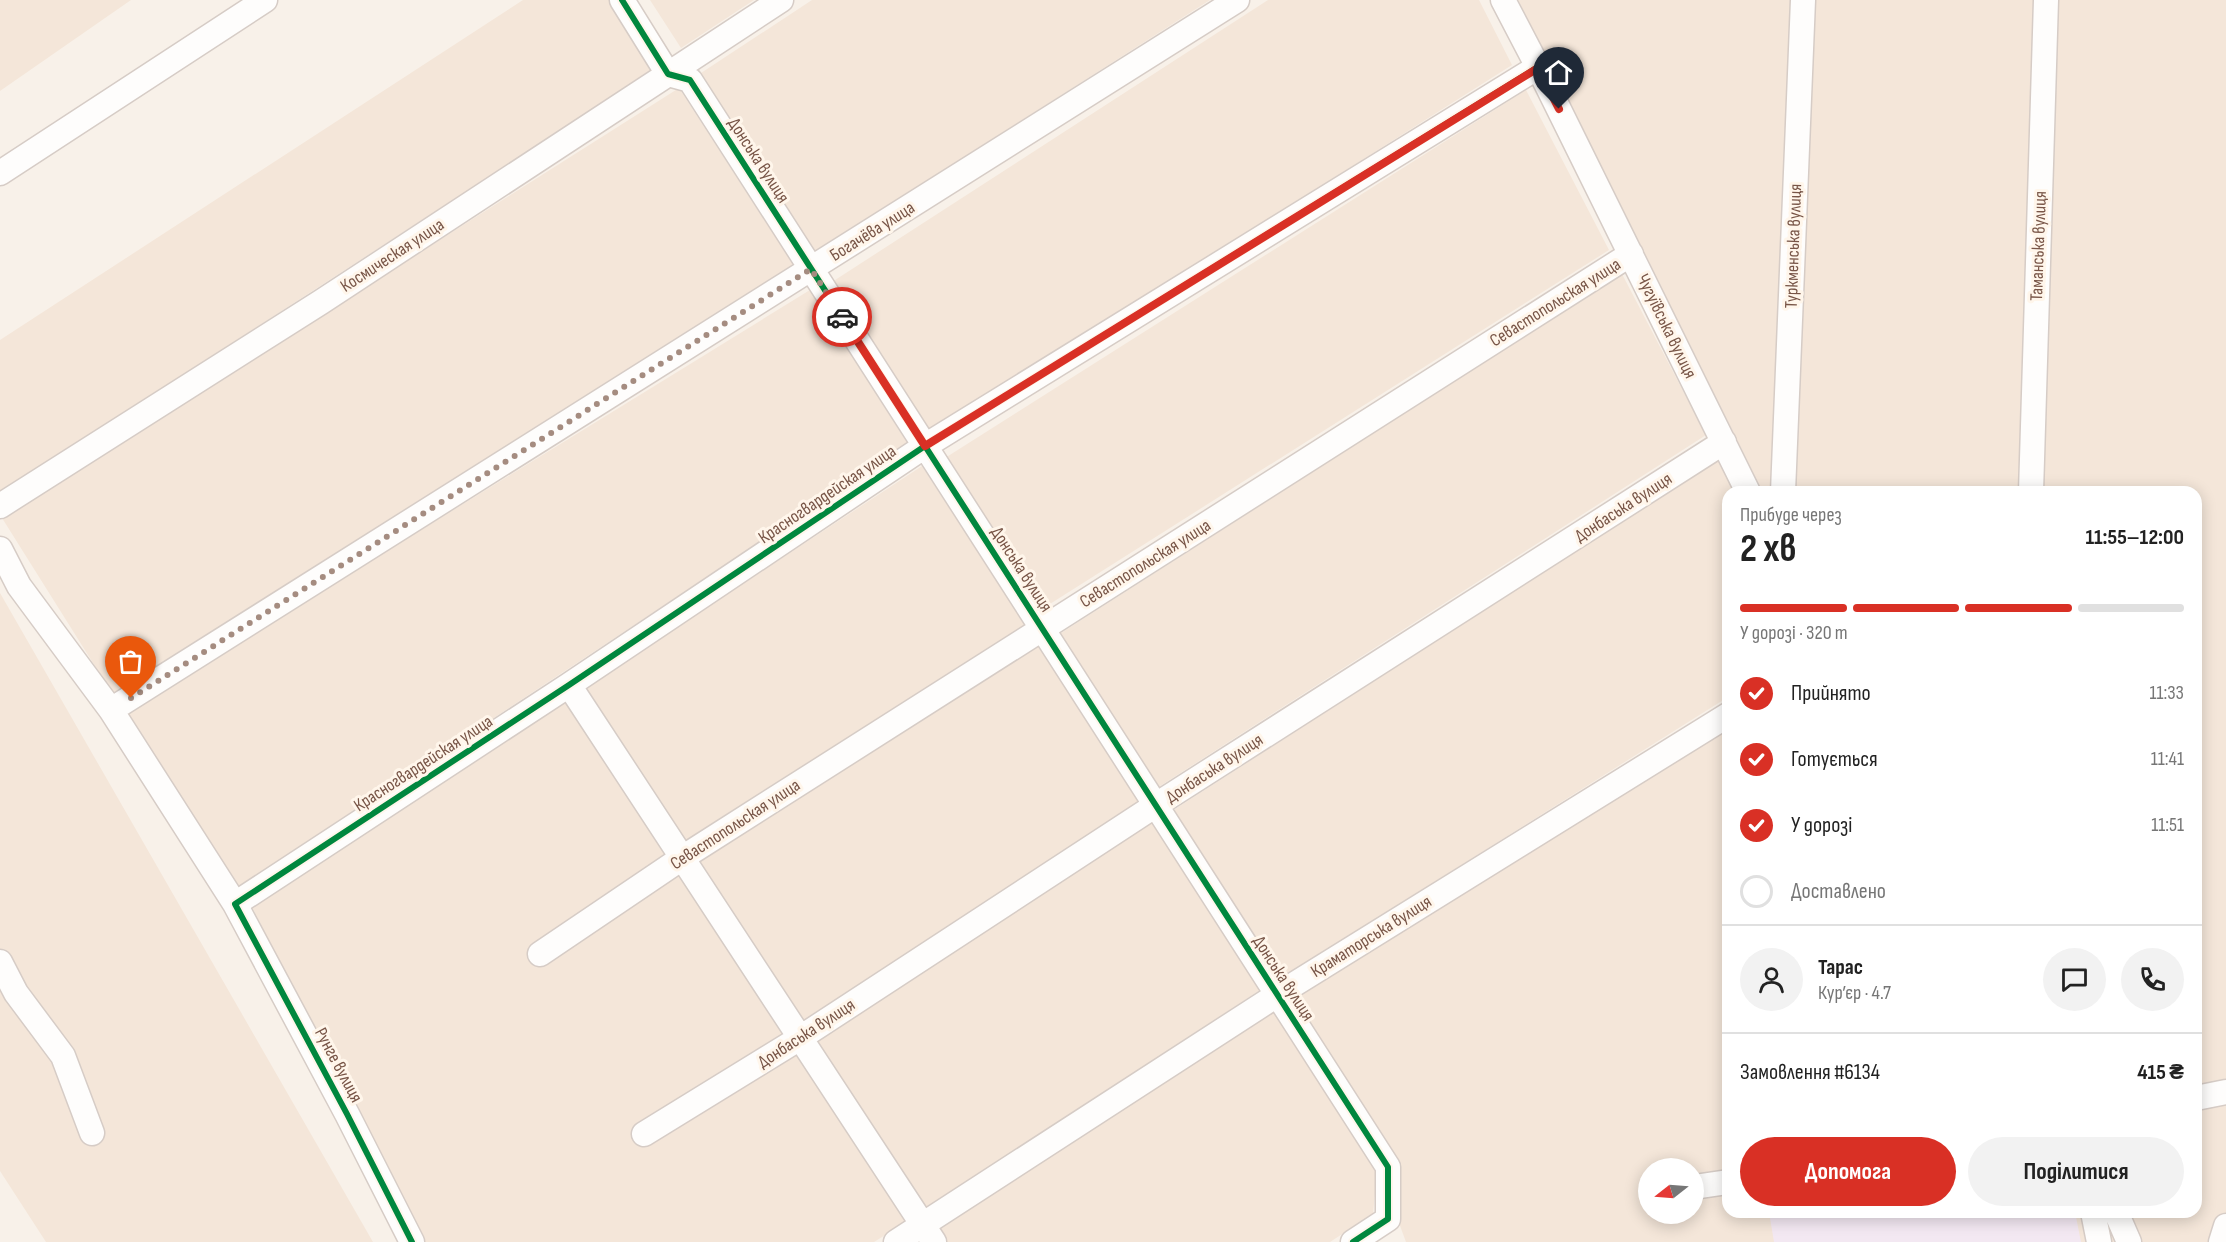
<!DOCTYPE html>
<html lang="uk">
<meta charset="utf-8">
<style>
:root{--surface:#fff;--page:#f2f2f2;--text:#222;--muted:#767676;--line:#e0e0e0;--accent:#d93025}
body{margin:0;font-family:"Sofia Sans Condensed",sans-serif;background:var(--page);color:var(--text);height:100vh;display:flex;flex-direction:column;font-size:22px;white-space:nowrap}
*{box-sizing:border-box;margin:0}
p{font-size:20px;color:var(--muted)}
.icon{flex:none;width:33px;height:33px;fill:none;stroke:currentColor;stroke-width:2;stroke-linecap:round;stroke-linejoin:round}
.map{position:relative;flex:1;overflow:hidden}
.details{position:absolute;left:1722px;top:486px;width:480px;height:732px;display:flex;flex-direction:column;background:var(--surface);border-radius:18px;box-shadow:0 3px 15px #0003}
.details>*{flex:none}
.needle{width:39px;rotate:253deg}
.fabs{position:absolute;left:1638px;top:1158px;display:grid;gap:12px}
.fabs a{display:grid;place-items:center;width:66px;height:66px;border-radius:50%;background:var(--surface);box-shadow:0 3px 15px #0003;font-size:30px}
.pin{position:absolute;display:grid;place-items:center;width:51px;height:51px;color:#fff;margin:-62px -26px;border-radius:50% 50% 50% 0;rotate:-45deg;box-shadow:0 0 6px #0007}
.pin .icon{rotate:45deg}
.courier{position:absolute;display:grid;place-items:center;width:60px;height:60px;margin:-30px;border:4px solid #d93025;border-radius:50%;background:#fff;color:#222;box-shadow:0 2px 8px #0007}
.head em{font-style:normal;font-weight:700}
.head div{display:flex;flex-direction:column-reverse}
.head{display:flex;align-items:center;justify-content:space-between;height:102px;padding:0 18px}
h1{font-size:39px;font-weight:700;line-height:45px}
.bar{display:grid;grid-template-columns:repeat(4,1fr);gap:9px 6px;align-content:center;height:72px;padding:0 18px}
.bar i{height:8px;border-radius:4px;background:var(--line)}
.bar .current{background:var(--accent)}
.bar p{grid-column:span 4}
.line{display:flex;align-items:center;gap:15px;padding:0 18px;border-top:2px solid var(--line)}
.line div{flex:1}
.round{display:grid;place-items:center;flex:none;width:63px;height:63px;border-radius:32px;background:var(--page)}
ol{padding:0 18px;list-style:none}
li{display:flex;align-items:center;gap:18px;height:66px}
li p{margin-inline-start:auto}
li .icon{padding:6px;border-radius:50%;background:var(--accent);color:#fff;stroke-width:4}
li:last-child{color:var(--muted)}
li i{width:33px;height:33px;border:3px solid var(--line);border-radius:50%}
.button{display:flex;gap:12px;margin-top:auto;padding:12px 18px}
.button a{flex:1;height:69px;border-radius:36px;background:var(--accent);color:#fff;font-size:24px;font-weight:700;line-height:69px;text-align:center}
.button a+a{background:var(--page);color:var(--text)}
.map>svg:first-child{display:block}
.residential{fill:#f4e6d9;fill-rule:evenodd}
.education{fill:#f3e8f2}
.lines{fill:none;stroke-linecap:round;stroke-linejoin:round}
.minor-casing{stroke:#d6ccc6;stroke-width:27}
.minor{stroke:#fefdfc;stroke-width:24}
.cycleway-casing{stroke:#fff6eb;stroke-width:10}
.cycleway{stroke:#00873e;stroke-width:6}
.done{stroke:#a58c80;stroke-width:6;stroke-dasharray:0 10.8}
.route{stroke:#d93025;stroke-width:8}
.labels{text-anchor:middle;stroke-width:6;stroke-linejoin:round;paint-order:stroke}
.street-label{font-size:18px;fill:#785547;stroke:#fff6eb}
</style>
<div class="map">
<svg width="2226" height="1242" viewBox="0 0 2226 1242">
<rect width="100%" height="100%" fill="#f8f1e9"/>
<path class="residential" d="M0 0H131L0 91Z
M523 0H610L654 70 0 493V340Z
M650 0H754L681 48Z
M812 0H1210L813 254 698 75Z
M1268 0H1479L1512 65 929 434 832 282Z
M1518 0H2226V1242H1406L1399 1223V1163L1291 996 1728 725V1212H2196V492H1763ZM1648 1168H1694V1214H1648Z
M679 88 794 266 115 698 2 518Z
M1526 90 1609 250 1042 609 945 458Z
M1622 274 1706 435 1157 788 1058 635Z
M810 290 908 444 238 887 126 712Z
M1719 460 1736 492H1728V697L1280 979 1172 811Z
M922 466 1025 625 687 844 586 687Z
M0 593 373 1242H46L0 1171Z
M1037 644 1139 803 804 1023 697 859Z
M567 697 906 1222 874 1242H423L252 907Z
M1151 821 1260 990 925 1210 815 1040Z
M1272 1010 1377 1172 1373 1214 1330 1242H946L937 1229Z"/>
<path class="education" d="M1769 1212H2075L2081 1242H1774Z"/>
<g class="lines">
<g class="minor-casing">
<path id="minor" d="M622 0 668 74 690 80 1388 1167V1219L1353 1242
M1503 0 1538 67 1748 492
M0 173 265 0
M1783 492 1803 0
M2031 492 2046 0
M0 506 321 302 781 0
M0 549 19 586 111 710 235 904 347 1114 412 1242
M569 685 934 1242
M111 710 1237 0
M235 904 569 685 925 446 1538 67
M540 954 682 858 1631 254
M0 962 16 993 63 1056 92 1133
M2196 1098 2226 1092
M644 1134 800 1038 1156 805 1724 442
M1694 1187 1728 1182
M2093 1212 2099 1242
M2116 1212 2129 1242
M896 1242 1277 995 1728 715
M2221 1242 2226 1226"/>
</g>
<use href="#minor" class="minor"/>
<g class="cycleway-casing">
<path id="cycleway" d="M622 0 668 74 690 80 1388 1167V1219L1353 1242
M412 1242 347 1114 235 904 569 685 925 446 1538 67"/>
</g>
<use href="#cycleway" class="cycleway"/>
</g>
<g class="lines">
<path class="done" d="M131 698 811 269 842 317"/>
<path class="route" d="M842 317 925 446 1538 68 1559 109"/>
</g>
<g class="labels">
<g class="street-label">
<text transform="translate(759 160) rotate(57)" y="6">Донська вулиця</text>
<text transform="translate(872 231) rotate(-32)" y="6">Богачёва улица</text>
<text transform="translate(1793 246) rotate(-88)" y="6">Туркменська вулиця</text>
<text transform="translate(2038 246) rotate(-88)" y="6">Таманська вулиця</text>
<text transform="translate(392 255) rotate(-33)" y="6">Космическая улица</text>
<text transform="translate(1555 302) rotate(-32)" y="6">Севастопольская улица</text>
<text transform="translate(1667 326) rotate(64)" y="6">Чугуївська вулиця</text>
<text transform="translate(827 494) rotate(-34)" y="6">Красногвардейская улица</text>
<text transform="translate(1623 507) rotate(-33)" y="6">Донбаська вулиця</text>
<text transform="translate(1145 563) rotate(-32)" y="6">Севастопольская улица</text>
<text transform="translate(1022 569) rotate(57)" y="6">Донська вулиця</text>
<text transform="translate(423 763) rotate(-33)" y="6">Красногвардейская улица</text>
<text transform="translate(1214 768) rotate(-33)" y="6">Донбаська вулиця</text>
<text transform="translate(735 824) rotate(-33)" y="6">Севастопольская улица</text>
<text transform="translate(1371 936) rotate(-32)" y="6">Краматорська вулиця</text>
<text transform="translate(1284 978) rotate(57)" y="6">Донська вулиця</text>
<text transform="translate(806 1033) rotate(-33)" y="6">Донбаська вулиця</text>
<text transform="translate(339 1065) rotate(62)" y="6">Рунге вулиця</text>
</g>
</g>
</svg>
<div class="fabs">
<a><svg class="needle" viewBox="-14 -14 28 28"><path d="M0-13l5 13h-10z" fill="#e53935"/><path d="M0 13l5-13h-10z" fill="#767676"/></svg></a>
</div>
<div class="pin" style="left:131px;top:698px;background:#ea580c"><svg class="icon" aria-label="bag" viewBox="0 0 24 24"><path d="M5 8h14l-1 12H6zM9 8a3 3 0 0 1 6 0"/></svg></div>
<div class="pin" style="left:1559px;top:109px;background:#1f2937"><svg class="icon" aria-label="home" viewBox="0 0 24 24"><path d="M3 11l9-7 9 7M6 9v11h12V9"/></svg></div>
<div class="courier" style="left:842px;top:317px"><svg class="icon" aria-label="car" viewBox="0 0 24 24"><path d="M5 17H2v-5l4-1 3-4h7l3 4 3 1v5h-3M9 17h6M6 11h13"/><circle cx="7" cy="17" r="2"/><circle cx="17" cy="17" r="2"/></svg></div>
<section class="details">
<div class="head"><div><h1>2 хв</h1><p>Прибуде через</p></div><em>11:55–12:00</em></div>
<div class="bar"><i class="current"></i><i class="current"></i><i class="current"></i><i></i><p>У дорозі · 320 m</p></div>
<ol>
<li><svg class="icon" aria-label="check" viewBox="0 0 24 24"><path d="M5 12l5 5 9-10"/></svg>Прийнято<p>11:33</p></li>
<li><svg class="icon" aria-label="check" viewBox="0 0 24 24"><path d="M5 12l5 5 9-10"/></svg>Готується<p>11:41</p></li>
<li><svg class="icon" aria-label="check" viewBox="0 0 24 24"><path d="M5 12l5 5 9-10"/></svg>У дорозі<p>11:51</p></li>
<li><i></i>Доставлено</li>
</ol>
<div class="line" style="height:108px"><a class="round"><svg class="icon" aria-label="person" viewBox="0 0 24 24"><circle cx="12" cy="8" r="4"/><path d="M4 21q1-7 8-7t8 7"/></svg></a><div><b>Тарас</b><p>Кур’єр · 4.7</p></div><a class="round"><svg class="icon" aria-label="chat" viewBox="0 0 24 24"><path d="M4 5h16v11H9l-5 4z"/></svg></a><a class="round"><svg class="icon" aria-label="phone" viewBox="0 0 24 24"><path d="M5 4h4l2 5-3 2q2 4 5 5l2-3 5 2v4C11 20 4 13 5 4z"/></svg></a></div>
<div class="line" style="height:78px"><div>Замовлення #6134</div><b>415 ₴</b></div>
<div class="button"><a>Допомога</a><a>Поділитися</a></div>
</section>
</div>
